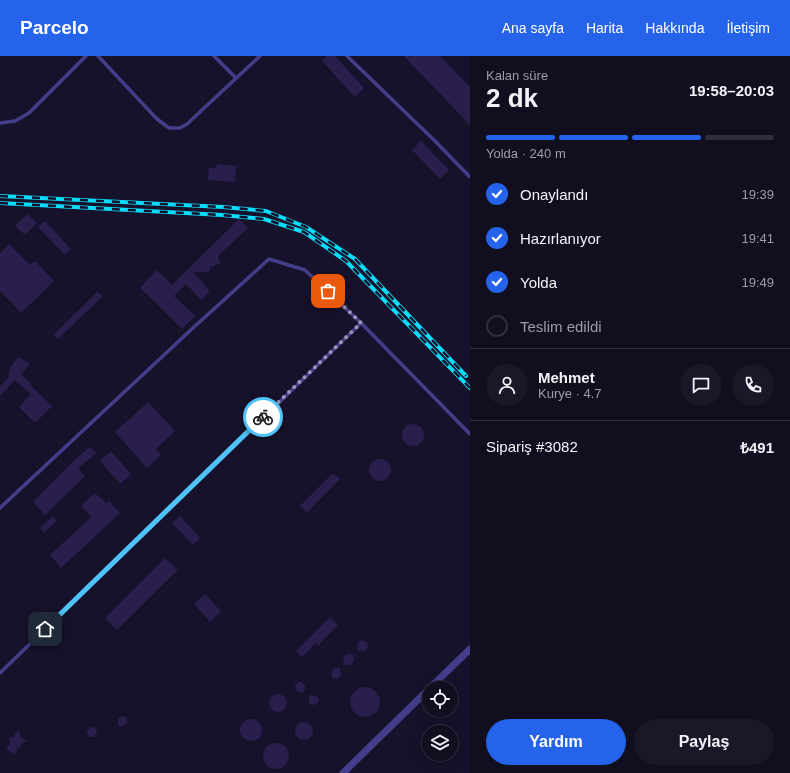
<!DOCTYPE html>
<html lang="tr">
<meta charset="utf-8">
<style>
:root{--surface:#110e20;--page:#1a1729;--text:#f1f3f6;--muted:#9c9ca5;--line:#302e3e;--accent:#2563eb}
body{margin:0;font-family:Arial,sans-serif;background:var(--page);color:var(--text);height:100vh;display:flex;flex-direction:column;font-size:15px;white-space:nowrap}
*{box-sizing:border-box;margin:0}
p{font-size:13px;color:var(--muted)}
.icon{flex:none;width:22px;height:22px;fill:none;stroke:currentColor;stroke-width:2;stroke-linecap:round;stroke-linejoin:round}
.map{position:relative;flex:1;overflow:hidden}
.details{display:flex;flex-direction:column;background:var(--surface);width:320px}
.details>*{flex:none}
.buttons{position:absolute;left:422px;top:625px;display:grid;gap:8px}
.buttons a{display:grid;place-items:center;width:36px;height:36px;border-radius:50%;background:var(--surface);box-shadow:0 4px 16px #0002,0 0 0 1px var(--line);font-size:20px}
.pin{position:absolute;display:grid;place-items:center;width:34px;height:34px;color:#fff;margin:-17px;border-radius:8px;box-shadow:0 2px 6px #0006}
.courier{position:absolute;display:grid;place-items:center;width:40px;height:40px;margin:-20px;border:3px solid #4fc3f7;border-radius:50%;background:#fff;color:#222;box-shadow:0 1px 5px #0007}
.headline em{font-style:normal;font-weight:600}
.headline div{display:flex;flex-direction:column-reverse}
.headline{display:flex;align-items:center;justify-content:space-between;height:68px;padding:0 16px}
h1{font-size:26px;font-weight:600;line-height:30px}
.bar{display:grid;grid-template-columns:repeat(4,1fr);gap:6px 4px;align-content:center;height:48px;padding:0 16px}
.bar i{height:5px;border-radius:3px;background:var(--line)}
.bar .selected{background:var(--accent)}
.bar p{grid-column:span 4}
.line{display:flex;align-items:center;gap:10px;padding:0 16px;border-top:1px solid var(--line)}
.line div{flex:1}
.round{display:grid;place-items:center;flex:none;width:42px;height:42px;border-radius:21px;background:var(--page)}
ol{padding:0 16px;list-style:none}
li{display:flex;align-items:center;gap:12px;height:44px}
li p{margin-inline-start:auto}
li .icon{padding:4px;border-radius:50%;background:var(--accent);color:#fff;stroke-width:4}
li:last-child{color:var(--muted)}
li i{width:22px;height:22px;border:2px solid var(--line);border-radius:50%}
.primary-button{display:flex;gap:8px;margin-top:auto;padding:8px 16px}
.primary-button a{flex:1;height:46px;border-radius:24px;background:var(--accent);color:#fff;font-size:16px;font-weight:600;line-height:46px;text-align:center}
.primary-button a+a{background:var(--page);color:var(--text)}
header{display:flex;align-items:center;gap:24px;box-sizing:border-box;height:56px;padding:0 20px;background:var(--accent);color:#fff}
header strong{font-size:19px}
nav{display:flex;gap:22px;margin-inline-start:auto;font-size:14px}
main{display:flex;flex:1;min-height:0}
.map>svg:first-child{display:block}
.building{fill:#291e4c}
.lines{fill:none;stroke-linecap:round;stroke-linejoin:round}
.lane{stroke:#433e89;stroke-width:3.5}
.street{stroke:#433e89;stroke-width:7}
.rail-casing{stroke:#0cdcfb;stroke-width:4}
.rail{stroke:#17122b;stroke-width:2.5;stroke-dasharray:8;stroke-linecap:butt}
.done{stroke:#9b96b4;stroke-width:4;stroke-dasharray:0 7.2}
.route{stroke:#4fc3f7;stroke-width:5}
</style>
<header>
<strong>Parcelo</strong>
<nav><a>Ana sayfa</a><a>Harita</a><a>Hakkında</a><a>İletişim</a></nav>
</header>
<main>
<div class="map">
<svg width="470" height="717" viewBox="0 0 470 717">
<rect width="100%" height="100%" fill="#17122b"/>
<path class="building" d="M327 0H335L364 32 355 41 322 5Z
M404 0H440L470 31V69Z
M421 85 449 114 440 123 412 94Z
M217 108 236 110 235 126 208 124 209 112H216Z
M27 158 37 167 25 179 15 170Z
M239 163 248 172 218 200 220 208 210 211 209 216H193L210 235 201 244 186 228 174 240 195 260 182 273 140 232 157 214 172 229Z
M45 165 71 193 65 199 38 171Z
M9 188 30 209 35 205 54 225 21 257 0 235V197Z
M97 236 103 240 58 283 53 279Z
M18 301 30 308 21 318 32 329 31 330 52 350 35 367 19 351 31 338 15 324 0 340V330L8 322 10 312Z
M148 346 175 375 156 393 161 399 147 412 115 376Z
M402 379a11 11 0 1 1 22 0a11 11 0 1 1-22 0Z
M90 391 96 397 78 413 85 420 45 459 33 446 74 404Z
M111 395 131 418 120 428 100 405Z
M369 414a11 11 0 1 1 22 0a11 11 0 1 1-22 0Z
M333 417 340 423 307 457 300 450Z
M95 437 106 447 109 445 120 457 61 512 50 499 91 461 81 450Z
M53 460 57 465 44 477 40 472Z
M180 460 200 482 193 489 172 467Z
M165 502 178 514 117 574 105 562Z
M205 538 221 555 210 566 194 548Z
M330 561 338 569 318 590 316 587 302 601 296 595Z
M362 584 366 586 368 588 367 593 364 595H358L357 589 360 585Z
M348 598 353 599 354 604 353 606 350 609H343L344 600Z
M335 612H340L341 619 338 622H333L331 618 333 613Z
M299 626H302L305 629V631L304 636H299L296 634 295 629Z
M350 646a15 15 0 1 1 30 0a15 15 0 1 1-30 0Z
M269 647a9 9 0 1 1 18 0a9 9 0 1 1-18 0Z
M309 639 317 640 319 644 317 648 313 649 309 647Z
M122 660 126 661 127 662V667L124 670H118V663Z
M240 674a11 11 0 1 1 22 0a11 11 0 1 1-22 0Z
M295 675a9 9 0 1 1 18 0a9 9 0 1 1-18 0Z
M90 671 97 672 96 678 93 681H89L87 677V675Z
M18 673 21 681 27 685 21 688 20 692 17 693 16 699 6 693 10 688 9 682 14 680Z
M263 700a13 13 0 1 1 26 0a13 13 0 1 1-26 0Z"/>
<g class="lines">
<path class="lane" d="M98 0 157 63 169 72H180L187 68 260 0
M214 0 236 22
M347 0 435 85 470 121
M0 67 15 65 29 57 86 0
M0 452 194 271 269 203 305 214 361 267 470 378
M0 617 361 267"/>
<path class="street" d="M430 632 470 593
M343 717 429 633"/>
<g class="rail-casing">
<path id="rail" d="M0 140 223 151 266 155 306 171 355 203 466 320
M0 147 222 159 264 163 304 176 346 205 470 332"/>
</g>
<use href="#rail" class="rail"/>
</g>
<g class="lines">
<path class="done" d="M263 361 361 267 328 235"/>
<path class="route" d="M45 573 263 361"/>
</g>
</svg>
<div class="buttons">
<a><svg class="icon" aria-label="locate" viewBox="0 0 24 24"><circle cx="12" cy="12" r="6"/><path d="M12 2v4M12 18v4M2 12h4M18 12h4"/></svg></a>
<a><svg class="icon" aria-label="layers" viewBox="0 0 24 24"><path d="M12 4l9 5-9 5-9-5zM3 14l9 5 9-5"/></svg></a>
</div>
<div class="pin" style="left:328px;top:235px;background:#ea580c"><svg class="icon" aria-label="bag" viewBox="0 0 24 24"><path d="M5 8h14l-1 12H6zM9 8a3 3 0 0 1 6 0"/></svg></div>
<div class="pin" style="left:45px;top:573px;background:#1f2937"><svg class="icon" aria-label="home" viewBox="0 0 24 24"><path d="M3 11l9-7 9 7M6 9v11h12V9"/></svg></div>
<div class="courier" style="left:263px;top:361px"><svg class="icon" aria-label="bike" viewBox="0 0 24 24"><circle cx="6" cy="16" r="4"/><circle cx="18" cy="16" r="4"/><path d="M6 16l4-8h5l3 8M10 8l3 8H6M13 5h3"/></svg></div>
</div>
<section class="details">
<div class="headline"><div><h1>2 dk</h1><p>Kalan süre</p></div><em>19:58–20:03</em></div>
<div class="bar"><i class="selected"></i><i class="selected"></i><i class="selected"></i><i></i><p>Yolda · 240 m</p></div>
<ol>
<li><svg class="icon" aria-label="check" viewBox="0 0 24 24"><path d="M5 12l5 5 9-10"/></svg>Onaylandı<p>19:39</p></li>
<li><svg class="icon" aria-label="check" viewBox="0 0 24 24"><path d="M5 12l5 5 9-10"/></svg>Hazırlanıyor<p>19:41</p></li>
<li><svg class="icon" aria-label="check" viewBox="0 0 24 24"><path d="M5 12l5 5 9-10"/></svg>Yolda<p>19:49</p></li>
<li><i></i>Teslim edildi</li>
</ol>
<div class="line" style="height:72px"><a class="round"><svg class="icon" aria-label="person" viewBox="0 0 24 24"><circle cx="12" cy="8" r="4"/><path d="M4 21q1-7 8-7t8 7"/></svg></a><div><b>Mehmet</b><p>Kurye · 4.7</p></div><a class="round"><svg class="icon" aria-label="chat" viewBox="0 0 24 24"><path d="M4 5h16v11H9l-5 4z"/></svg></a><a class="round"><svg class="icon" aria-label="phone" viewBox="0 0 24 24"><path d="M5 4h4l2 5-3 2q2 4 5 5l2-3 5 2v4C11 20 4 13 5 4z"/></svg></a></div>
<div class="line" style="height:52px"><div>Sipariş #3082</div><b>₺491</b></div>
<div class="primary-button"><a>Yardım</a><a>Paylaş</a></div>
</section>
</main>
